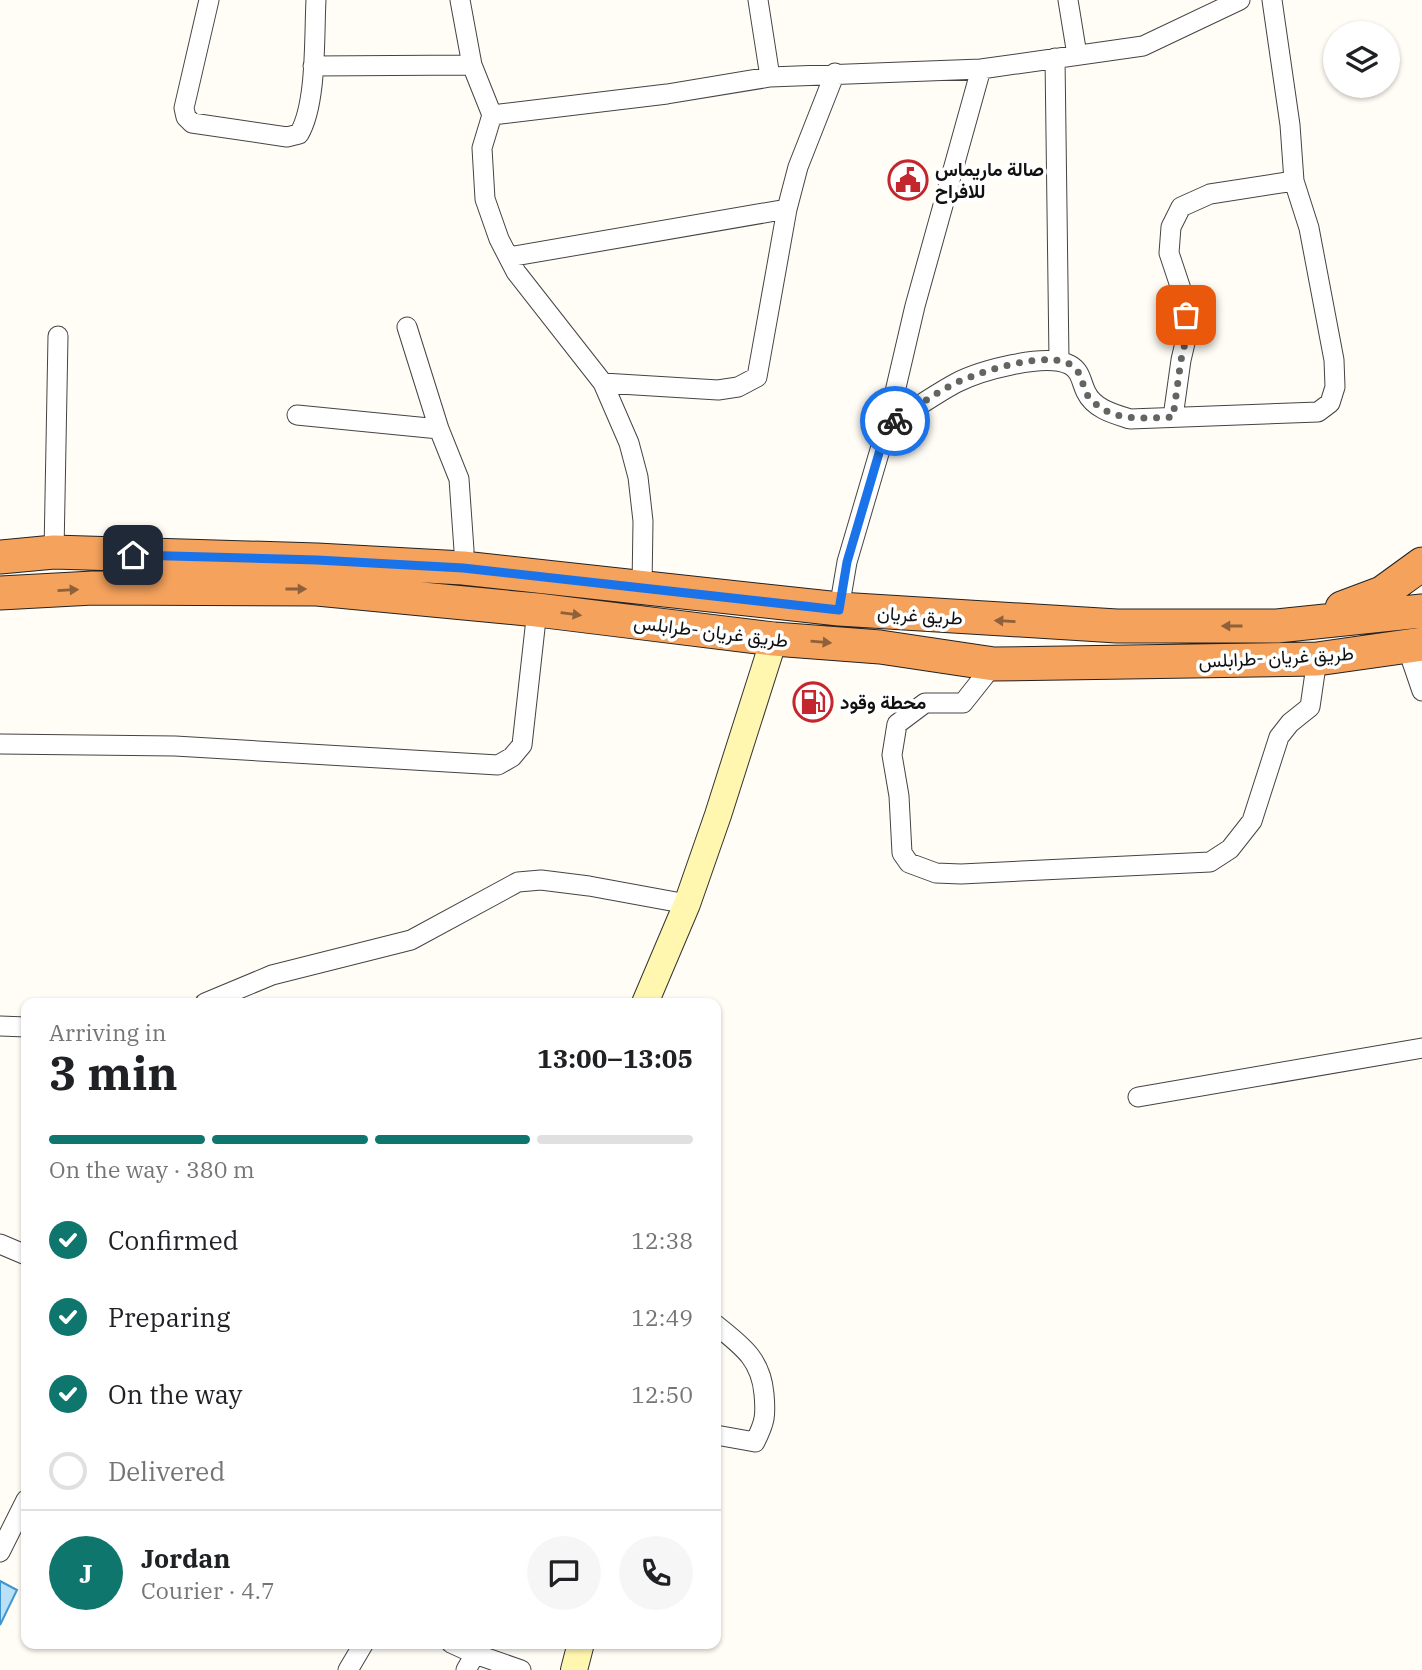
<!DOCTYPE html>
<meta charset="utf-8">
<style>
:root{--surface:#fff;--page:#f6f6f6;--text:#202124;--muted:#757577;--line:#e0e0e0;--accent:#0f766e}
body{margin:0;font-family:"IBM Plex Serif",Vazirmatn,serif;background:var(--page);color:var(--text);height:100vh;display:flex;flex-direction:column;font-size:26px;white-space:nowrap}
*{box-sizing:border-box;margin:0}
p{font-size:23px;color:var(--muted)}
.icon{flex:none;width:38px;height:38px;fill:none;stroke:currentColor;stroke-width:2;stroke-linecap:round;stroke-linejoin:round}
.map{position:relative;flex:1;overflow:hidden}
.details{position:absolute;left:21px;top:998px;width:700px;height:651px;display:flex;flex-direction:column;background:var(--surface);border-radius:14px;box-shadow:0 2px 5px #0004}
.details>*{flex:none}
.fabs{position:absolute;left:1323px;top:21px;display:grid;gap:14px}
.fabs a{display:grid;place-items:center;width:77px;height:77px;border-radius:50%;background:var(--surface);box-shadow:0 2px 5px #0004;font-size:35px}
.pin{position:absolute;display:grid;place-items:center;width:60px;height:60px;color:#fff;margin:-30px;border-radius:14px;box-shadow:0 4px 10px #0006}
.courier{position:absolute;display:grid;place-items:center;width:70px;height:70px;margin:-35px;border:5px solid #1a73e8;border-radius:50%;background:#fff;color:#222;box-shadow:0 2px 9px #0007}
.overview em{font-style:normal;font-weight:700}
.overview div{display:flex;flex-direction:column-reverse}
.overview{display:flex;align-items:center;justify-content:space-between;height:119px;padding:0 28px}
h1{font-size:46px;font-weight:700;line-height:52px}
.bar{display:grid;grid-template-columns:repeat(4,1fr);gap:10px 7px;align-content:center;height:84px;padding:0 28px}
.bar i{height:9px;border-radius:5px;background:var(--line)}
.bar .active{background:var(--accent)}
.bar p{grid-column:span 4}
.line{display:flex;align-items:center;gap:18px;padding:0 28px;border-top:2px solid var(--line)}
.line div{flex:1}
.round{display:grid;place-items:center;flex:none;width:74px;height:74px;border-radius:37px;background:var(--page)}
ol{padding:0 28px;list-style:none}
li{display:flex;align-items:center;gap:21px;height:77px}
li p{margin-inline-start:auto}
li .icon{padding:7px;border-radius:50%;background:var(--accent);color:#fff;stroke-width:4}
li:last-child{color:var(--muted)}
li i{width:38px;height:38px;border:4px solid var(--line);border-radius:50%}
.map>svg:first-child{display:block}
.water{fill:#b9e0f7;stroke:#3f96cf;stroke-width:2}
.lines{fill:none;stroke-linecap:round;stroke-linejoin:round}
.street-casing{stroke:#444;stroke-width:21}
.secondary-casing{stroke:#333;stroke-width:28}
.highway-casing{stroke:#222;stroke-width:35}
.street{stroke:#fff;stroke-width:19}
.secondary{stroke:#fff6b0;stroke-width:26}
.highway{stroke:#f5a25d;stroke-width:33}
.oneway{fill:#8e613b}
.done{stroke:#646461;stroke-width:7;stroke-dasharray:0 12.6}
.route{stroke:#1a73e8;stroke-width:9}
.labels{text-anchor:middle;stroke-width:7;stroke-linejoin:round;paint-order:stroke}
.poi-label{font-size:19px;font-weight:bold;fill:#111;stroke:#fff;text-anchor:start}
.street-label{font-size:19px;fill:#111;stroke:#fff}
</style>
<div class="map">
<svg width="1422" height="1670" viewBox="0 0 1422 1670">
<rect width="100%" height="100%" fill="#fffdf5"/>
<path class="water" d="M0 1581 17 1590 0 1625Z"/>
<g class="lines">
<g class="street-casing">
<path id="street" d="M209 0 184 108 186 117 192 123 287 137 299 134C317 104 314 36 316 0
M460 0 472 65 492 115 482 148 485 199 499 239 516 272 603 383 629 443 638 477 643 521 642 587
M758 0 770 77
M1068 0 1077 55
M1055 58 1059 360
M313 66 472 65
M492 115 667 94 770 77 981 69 1143 46 1240 0
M509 257 787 209
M407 327 439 429 459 479 464 550 463 568
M603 383 718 390 738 387 757 377 787 209 798 167 835 73
M297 415 439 429
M1173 417 1181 360 1188 330 1185 301 1169 253 1171 227 1181 207 1210 194 1294 181
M887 426C910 412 932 396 956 383 979 371 1046 352 1070 365 1081 371 1081 382 1086 392 1094 409 1114 414 1130 419L1318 412 1330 403 1335 387 1334 360 1309 228 1294 181 1290 125 1272 0
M54 552 58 336
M839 609 847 562 887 426 915 306 981 69
M1407 647 1422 691
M994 664 963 703H925L897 724 892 755 899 796 902 853 909 863 936 873 961 874 1210 862 1230 849 1252 821 1279 737 1290 723 1310 707 1317 659
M0 744 175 746 498 765 512 757 522 745 537 610
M205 1003 272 975 411 940 518 882 541 880 589 886 687 904
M0 1026 26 1027
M1138 1097 1422 1048
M0 1244 26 1255
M716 1325C742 1346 761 1359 764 1394 766 1416 765 1422 755 1442L716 1435
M0 1552 26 1500
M451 1643 475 1654 521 1670
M348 1670 364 1643
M466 1670 475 1654"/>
</g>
<g class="secondary-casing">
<path id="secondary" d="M645 1003 687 904 718 815 774 639
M574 1670 581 1643"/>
</g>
<g class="highway-casing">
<path id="highway" d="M0 557 54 552 317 560 463 568 839 609 1117 626H1277L1422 611
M0 593 93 588 317 589 537 610 774 639 880 647 994 664 1317 659 1422 644
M1342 608 1382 593 1422 564"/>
</g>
<use href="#street" class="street"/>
<use href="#secondary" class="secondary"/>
<use href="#highway" class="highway"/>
</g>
<defs><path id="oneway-solid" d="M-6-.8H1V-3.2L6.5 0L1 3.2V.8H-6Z" transform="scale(1.75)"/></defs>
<g class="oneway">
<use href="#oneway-solid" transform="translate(296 589)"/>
<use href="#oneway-solid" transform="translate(68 590) rotate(-3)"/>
<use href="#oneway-solid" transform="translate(571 614) rotate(7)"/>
<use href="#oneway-solid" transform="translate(1005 621) rotate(-177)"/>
<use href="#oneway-solid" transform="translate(1232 626) rotate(180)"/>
<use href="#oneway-solid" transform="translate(821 642) rotate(5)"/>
</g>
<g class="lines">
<path class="done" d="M895 421C916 408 937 391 960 381 984 371 1051 348 1074 367 1083 375 1082 387 1088 396 1109 423 1143 418 1173 417L1181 360 1188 330 1186 315"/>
<path class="route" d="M133 555 317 560 463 568 839 610 847 562 887 426 895 421"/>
</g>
<defs>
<g id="civic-ring" transform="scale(2.0125)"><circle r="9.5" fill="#fff" stroke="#c4262e" stroke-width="1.5"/><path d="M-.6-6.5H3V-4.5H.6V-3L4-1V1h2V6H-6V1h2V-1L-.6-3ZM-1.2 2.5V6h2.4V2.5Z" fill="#c4262e"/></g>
<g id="fuel-ring" transform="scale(2.0125)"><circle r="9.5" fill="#fff" stroke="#c4262e" stroke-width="1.5"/><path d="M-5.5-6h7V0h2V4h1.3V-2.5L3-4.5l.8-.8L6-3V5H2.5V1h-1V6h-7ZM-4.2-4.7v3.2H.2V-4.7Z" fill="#c4262e"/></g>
</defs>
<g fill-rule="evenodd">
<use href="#civic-ring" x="908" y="180"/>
<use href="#fuel-ring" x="813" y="702"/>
</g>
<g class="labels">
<g class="poi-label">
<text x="935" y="176">صالة ماريماس<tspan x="935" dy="22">للافراح</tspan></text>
<text x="840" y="709">محطة وقود</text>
</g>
<g class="street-label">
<text transform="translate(920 615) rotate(4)" y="7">طريق غريان</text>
<text transform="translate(711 631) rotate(7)" y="7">طريق غريان -طرابلس</text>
<text transform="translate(1276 657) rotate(-3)" y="7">طريق غريان -طرابلس</text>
</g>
</g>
</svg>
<div class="fabs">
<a><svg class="icon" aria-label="layers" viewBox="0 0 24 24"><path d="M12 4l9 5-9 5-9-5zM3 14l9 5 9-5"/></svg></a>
</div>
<div class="pin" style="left:1186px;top:315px;background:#ea580c"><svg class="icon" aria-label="bag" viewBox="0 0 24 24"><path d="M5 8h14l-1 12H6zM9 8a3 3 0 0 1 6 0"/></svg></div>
<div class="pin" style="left:133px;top:555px;background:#1f2937"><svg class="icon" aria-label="home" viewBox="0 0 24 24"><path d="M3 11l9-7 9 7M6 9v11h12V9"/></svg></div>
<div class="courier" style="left:895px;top:421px"><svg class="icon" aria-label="bike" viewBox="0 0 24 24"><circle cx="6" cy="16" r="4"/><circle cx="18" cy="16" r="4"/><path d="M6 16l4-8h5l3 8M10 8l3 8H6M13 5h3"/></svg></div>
<section class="details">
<div class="overview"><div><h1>3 min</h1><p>Arriving in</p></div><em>13:00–13:05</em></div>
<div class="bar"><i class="active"></i><i class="active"></i><i class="active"></i><i></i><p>On the way · 380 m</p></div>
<ol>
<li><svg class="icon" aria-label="check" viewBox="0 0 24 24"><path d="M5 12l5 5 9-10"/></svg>Confirmed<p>12:38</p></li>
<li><svg class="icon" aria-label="check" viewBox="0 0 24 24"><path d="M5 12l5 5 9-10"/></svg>Preparing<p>12:49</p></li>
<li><svg class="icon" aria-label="check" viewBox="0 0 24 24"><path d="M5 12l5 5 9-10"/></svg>On the way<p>12:50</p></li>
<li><i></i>Delivered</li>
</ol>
<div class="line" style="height:126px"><b class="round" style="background:var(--accent);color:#fff">J</b><div><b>Jordan</b><p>Courier · 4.7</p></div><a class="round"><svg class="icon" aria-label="chat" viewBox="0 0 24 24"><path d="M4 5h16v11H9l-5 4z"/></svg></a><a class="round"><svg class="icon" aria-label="phone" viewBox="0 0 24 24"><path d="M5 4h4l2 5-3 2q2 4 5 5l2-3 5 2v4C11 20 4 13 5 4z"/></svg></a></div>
</section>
</div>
